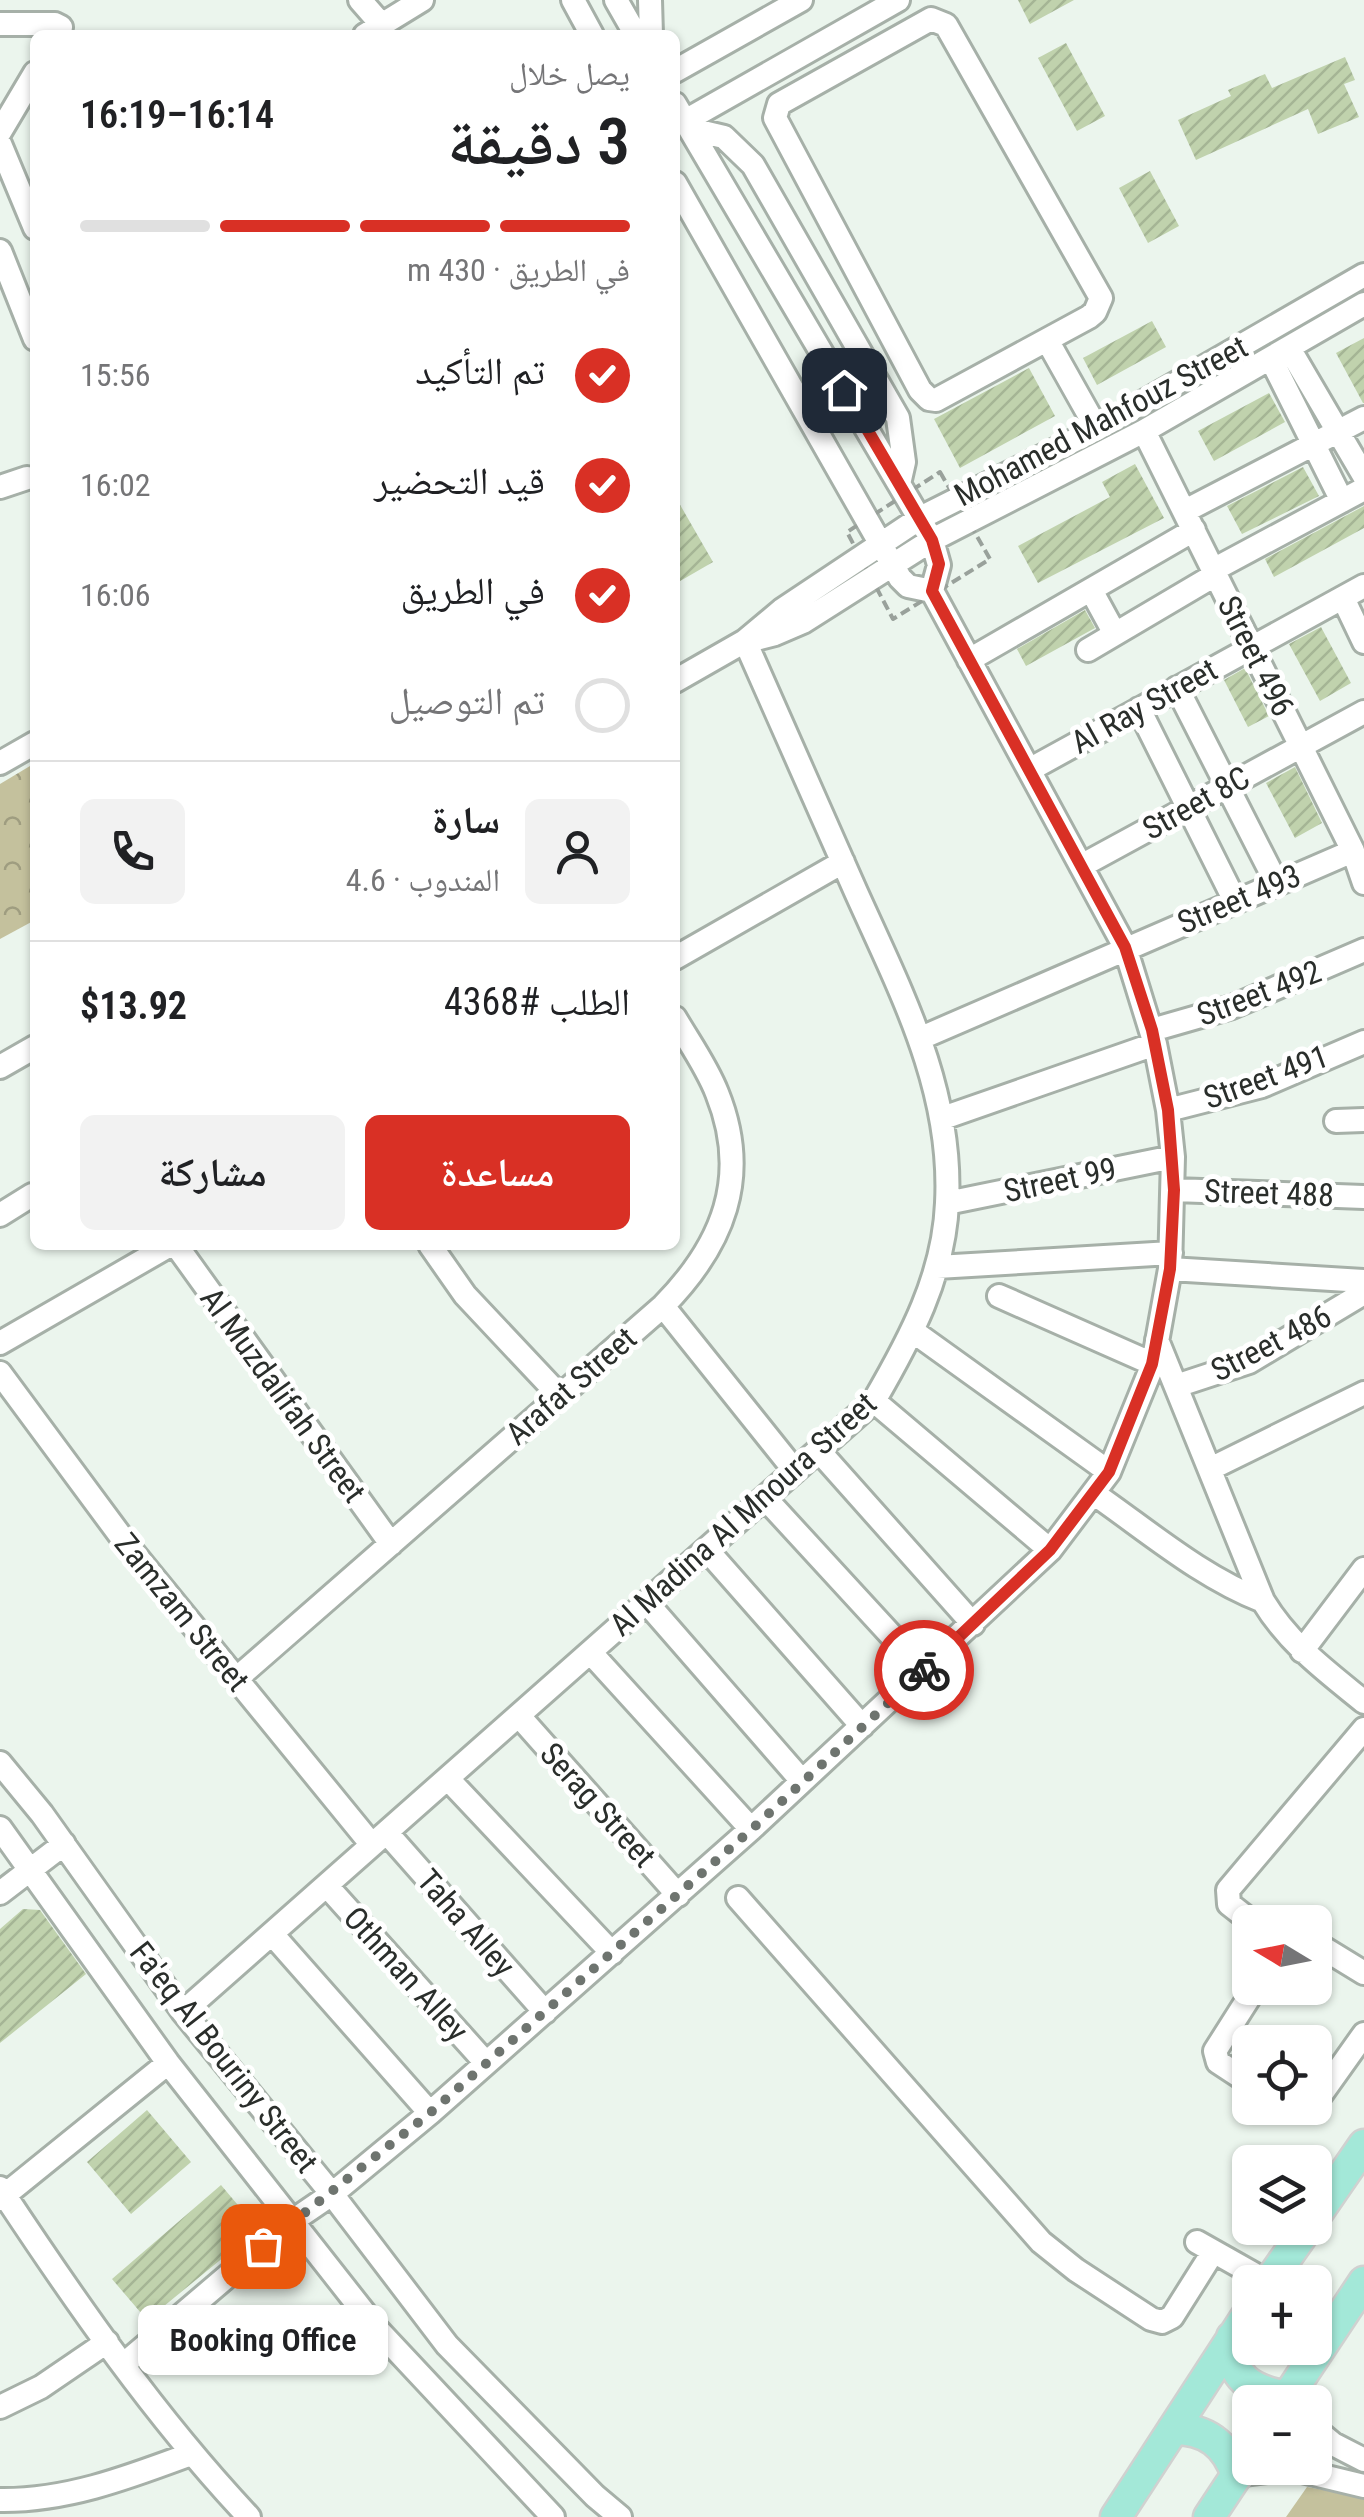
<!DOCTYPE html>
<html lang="ar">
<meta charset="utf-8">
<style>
:root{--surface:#fff;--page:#f2f2f2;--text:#202124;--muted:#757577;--line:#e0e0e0;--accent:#d93025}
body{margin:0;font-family:"Roboto Condensed","Noto Naskh Arabic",sans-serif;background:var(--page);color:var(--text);direction:rtl;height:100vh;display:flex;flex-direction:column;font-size:38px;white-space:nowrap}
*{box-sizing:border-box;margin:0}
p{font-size:32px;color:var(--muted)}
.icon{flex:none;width:55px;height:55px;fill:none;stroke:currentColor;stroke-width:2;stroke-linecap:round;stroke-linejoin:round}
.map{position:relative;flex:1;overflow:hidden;direction:ltr}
.sheet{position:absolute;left:30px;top:30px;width:650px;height:1220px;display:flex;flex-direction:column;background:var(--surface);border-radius:15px;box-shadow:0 2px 8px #0004;direction:rtl}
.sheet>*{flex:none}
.needle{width:65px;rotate:280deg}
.fabs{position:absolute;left:1232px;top:1905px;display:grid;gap:20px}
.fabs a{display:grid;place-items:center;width:100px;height:100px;border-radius:15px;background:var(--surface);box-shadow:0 2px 8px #0004;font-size:50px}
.pin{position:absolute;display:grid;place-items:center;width:85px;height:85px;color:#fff;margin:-42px;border-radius:20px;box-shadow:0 5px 15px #0006}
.courier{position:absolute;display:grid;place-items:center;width:100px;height:100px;margin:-50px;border:8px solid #d93025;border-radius:50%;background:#fff;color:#222;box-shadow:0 2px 12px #0007}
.bubble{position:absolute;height:70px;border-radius:15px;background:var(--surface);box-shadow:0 2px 8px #0004;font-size:32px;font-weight:600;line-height:70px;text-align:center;direction:rtl}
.summary em{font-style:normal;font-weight:600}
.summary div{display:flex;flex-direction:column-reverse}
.summary{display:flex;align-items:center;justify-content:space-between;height:170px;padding:0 50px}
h1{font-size:65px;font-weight:600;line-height:75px}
.bar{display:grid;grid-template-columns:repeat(4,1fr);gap:15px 10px;align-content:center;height:120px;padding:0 50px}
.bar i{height:12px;border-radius:8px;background:var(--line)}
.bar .current{background:var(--accent)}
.bar p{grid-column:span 4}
.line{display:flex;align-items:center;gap:25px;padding:0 50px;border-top:2px solid var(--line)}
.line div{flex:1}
.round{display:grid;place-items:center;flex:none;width:105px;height:105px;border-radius:15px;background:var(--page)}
ol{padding:0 50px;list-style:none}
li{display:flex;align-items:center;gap:30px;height:110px}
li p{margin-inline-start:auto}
li .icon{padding:10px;border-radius:50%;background:var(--accent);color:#fff;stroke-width:4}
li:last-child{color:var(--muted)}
li i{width:55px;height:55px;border:5px solid var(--line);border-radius:50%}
.primary-button{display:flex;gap:20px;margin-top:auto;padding:20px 50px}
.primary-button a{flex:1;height:115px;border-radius:15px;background:var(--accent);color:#fff;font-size:40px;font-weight:600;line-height:115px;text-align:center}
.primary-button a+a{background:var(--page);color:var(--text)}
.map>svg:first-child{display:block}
.forest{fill:url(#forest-crowns)}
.garden{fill:#c4c19d}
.building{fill:url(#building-hatch)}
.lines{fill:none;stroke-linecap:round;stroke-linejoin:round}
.minor-casing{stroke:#a6b0a8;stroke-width:28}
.major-casing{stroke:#d0d1d0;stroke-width:35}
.path{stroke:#99a19b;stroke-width:4;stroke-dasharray:10 5;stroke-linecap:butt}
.minor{stroke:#fff;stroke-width:22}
.major{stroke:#a3e8d8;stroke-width:30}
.done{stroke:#6e746f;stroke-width:10;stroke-dasharray:0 18}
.route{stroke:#d93025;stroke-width:12}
.labels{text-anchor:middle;stroke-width:10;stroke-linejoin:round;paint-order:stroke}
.street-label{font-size:32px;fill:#2a2e2b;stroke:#fff}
</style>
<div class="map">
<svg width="1364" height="2517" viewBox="0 0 1364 2517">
<defs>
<pattern id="forest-crowns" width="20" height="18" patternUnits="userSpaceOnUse" patternTransform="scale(2.5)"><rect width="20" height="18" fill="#c4c19d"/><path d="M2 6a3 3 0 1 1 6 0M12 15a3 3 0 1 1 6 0" fill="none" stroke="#9f9d80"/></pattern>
<pattern id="building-hatch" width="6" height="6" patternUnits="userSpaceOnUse" patternTransform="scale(2.5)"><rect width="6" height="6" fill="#c0d2ad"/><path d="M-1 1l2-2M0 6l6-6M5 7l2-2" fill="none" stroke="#a5b595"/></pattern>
</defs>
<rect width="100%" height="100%" fill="#ebf5ed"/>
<path class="forest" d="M35 763V920L0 939V784Z"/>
<path class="garden" d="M1364 2452V2517H1286L1307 2487 1335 2492Z"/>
<path class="building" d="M1018 0H1074L1030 24Z
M1066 43 1105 116 1077 131 1038 58Z
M1345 57 1355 80 1344 84 1359 117 1318 134 1308 109 1196 160 1178 120 1231 96 1228 90 1265 74 1272 88Z
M1150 171 1179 226 1148 243 1119 188Z
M1152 321 1166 347 1097 385 1083 358Z
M1364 338V403H1363L1336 353Z
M1029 368 1055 416 960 468 934 419Z
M1269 393 1285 422 1214 461 1198 431Z
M1135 464 1164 518 1038 583 1018 546 1110 497 1102 482Z
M1303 467 1319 496 1242 534 1227 506Z
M675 496 713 562 675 584Z
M1364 506V528L1274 577 1265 559Z
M1085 610 1095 628 1026 666 1017 649Z
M1321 627 1351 683 1320 701 1289 644Z
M1245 668 1269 716 1248 727 1224 680Z
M1295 767 1322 823 1295 838 1266 783Z
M23 1909 40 1910 86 1974 0 2043V1929Z
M147 2110 191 2162 131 2214 87 2162Z
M221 2185 258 2229 147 2320 112 2279Z"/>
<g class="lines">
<g class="minor-casing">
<path id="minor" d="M360 0 381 24
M573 0 592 35
M616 0 636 35
M650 0 651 35
M931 19 946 25 1101 298 1095 312 1089 317 936 400 929 399 920 390 775 118 779 104Z
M0 24H55L61 27 59 35
M365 35 422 0
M675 71 801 0
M675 104 932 540 939 565 932 591
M685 121 898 0
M690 129 724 137 753 165 898 418 904 462 899 484
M0 132 35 73
M0 144 35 228
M675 183 900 578 908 586 932 591
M0 251 35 339
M1047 340 1097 429
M1289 348 1364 476
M1271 359 1342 501
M1144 431 1353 851 1364 883
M0 487 27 478
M1185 511 1364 418
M1213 570 1364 489
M1091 590 1115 634
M1343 598 1364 642
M748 641 775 634 803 622 932 540 1144 431 1364 304
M1088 650 1215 575
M969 660 1194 530
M675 681 745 641 782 610 920 518 1097 429 1364 275
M1177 688 1277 884
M1139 709 1235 901
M0 763 35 743
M1029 770 1364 586
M1081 866 1364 712
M675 958 843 862
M1152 1030 1232 1007 1364 950
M921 1038 1353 851
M0 1067 35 1047
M1168 1110 1262 1086 1364 1042
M943 1118 1155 1044
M1336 1121 1364 1120
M1174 1190 1364 1197
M947 1203 1173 1157
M0 1215 32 1195
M176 1245 391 1544
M430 1245 465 1295 560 1396
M937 1267 1171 1253
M1170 1269 1364 1281
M999 1296 1153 1364
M663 1306 795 1471
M914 1332 1109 1472
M1157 1340 1263 1601C1289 1644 1326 1671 1364 1702
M0 1343 170 1245
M0 1373 128 1546 372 1845
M1176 1386 1249 1362 1364 1293
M874 1401 1050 1550
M819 1451 973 1624
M1210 1469 1364 1393
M1093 1493C1148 1531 1201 1577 1263 1601
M765 1498 924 1671
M707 1550 862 1726
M647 1603 802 1781
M1302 1651 1364 1569
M591 1653 751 1829
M236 1679 663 1306C723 1245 751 1177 717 1093 707 1067 689 1042 675 1018
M519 1716 678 1895
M0 1763 42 1814 183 2012 332 2194 447 2345 595 2496 620 2517
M448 1779 612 1953
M0 1828 168 2063 377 2329 553 2517
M387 1833 545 2012
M327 1886 486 2063
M0 1893 64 1844
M738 1898 1041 2242 1076 2270 1151 2319 1162 2322 1172 2317 1213 2252
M1252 1922 1229 1904 1228 1890 1364 1729
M272 1934 430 2113
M1315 1943 1364 1973
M183 2012 874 1401C910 1339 944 1276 947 1203 953 1090 901 992 856 892 819 808 782 725 745 641
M1250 2083 1218 2062 1215 2051 1255 1988
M1315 2103 1364 2034
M1288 2108 1304 2111 1311 2108
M0 2188C76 2303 155 2417 249 2517
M0 2199 168 2063
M1197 2242 1268 2282
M123 2365 291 2222 332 2194 430 2113 751 1829 1050 1550 1109 1472 1153 1364 1170 1269 1173 1157 1168 1110 1155 1044 1125 947 932 591
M0 2407 41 2387 107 2342
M1315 2429 1333 2444 1364 2460
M1237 2475 1289 2468 1364 2486
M0 2500C67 2501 129 2477 191 2454"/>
</g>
<g class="major-casing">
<path id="major" d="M1315 2216 1364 2145
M1269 2282 1307 2228
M1232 2337C1229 2378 1250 2390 1287 2397
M1284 2402 1364 2282
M1173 2429C1207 2429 1226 2444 1237 2475
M1116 2517 1250 2311
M1209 2517 1246 2461"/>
</g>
<path class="path" d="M940 472 990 559 893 619 847 532Z"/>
<use href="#minor" class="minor"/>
<use href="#major" class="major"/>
</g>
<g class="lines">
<path class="done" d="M263 2246 430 2113 752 1829 924 1670"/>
<path class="route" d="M844 390 932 540 939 564 932 591 1125 947 1152 1030 1168 1110 1174 1190 1170 1269 1152 1364 1109 1472 1050 1550 924 1670"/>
</g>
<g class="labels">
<g class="street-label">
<text transform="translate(1101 421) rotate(-28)" y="11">Mohamed Mahfouz Street</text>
<text transform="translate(1256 656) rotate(63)" y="11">Street 496</text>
<text transform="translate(1144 706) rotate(-29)" y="11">Al Ray Street</text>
<text transform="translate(1196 803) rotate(-29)" y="11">Street 8C</text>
<text transform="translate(1239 899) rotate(-23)" y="11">Street 493</text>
<text transform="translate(1259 993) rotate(-21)" y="11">Street 492</text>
<text transform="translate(1266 1077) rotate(-20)" y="11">Street 491</text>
<text transform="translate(1060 1180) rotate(-12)" y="11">Street 99</text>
<text transform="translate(1269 1193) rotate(2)" y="11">Street 488</text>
<text transform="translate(1271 1343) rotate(-27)" y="11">Street 486</text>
<text transform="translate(571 1386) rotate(-41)" y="11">Arafat Street</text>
<text transform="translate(283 1395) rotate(54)" y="11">Al Muzdalifah Street</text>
<text transform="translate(743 1514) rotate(-42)" y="11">Al Madina Al Mnoura Street</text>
<text transform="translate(182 1612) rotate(51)" y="11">Zamzam Street</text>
<text transform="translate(598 1805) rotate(48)" y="11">Serag Street</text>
<text transform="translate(466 1923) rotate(49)" y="11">Taha Alley</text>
<text transform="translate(406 1974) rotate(48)" y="11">Othman Alley</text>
<text transform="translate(224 2057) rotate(52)" y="11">Fa'eq Al Bouriny Street</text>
</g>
</g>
</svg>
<div class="fabs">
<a><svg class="needle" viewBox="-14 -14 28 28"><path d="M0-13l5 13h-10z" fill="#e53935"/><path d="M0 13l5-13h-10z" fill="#757577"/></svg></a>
<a><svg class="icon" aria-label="locate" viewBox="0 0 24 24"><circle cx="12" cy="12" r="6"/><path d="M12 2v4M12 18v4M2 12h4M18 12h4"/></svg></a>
<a><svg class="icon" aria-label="layers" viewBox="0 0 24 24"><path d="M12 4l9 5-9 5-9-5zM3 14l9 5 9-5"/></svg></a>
<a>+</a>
<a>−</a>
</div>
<div class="pin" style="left:263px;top:2246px;background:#ea580c"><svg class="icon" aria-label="bag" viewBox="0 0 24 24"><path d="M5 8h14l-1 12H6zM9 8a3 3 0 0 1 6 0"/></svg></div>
<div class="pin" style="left:844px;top:390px;background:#1f2937"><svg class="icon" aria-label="home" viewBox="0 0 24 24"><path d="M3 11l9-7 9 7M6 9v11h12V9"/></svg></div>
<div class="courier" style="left:924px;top:1670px"><svg class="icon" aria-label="bike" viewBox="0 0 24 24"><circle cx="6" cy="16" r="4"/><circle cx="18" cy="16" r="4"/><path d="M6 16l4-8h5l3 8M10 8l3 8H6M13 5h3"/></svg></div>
<div class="bubble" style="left:138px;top:2305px;width:250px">Booking Office</div>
<section class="sheet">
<div class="summary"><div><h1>3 دقيقة</h1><p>يصل خلال</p></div><em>16:14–16:19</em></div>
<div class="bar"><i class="current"></i><i class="current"></i><i class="current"></i><i></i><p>في الطريق · 430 m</p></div>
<ol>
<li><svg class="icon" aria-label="check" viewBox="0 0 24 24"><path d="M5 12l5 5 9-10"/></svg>تم التأكيد<p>15:56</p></li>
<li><svg class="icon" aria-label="check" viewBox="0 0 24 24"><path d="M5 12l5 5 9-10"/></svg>قيد التحضير<p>16:02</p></li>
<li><svg class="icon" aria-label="check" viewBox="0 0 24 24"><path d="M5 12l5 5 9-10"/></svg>في الطريق<p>16:06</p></li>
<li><i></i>تم التوصيل</li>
</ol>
<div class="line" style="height:180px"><a class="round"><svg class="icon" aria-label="person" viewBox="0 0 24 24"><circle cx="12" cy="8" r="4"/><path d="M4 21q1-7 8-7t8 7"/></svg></a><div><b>سارة</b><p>المندوب · 4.6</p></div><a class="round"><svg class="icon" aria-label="phone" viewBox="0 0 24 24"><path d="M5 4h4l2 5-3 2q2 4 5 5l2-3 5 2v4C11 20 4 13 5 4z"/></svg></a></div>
<div class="line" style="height:130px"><div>الطلب #4368</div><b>$13.92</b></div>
<div class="primary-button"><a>مساعدة</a><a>مشاركة</a></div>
</section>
</div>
